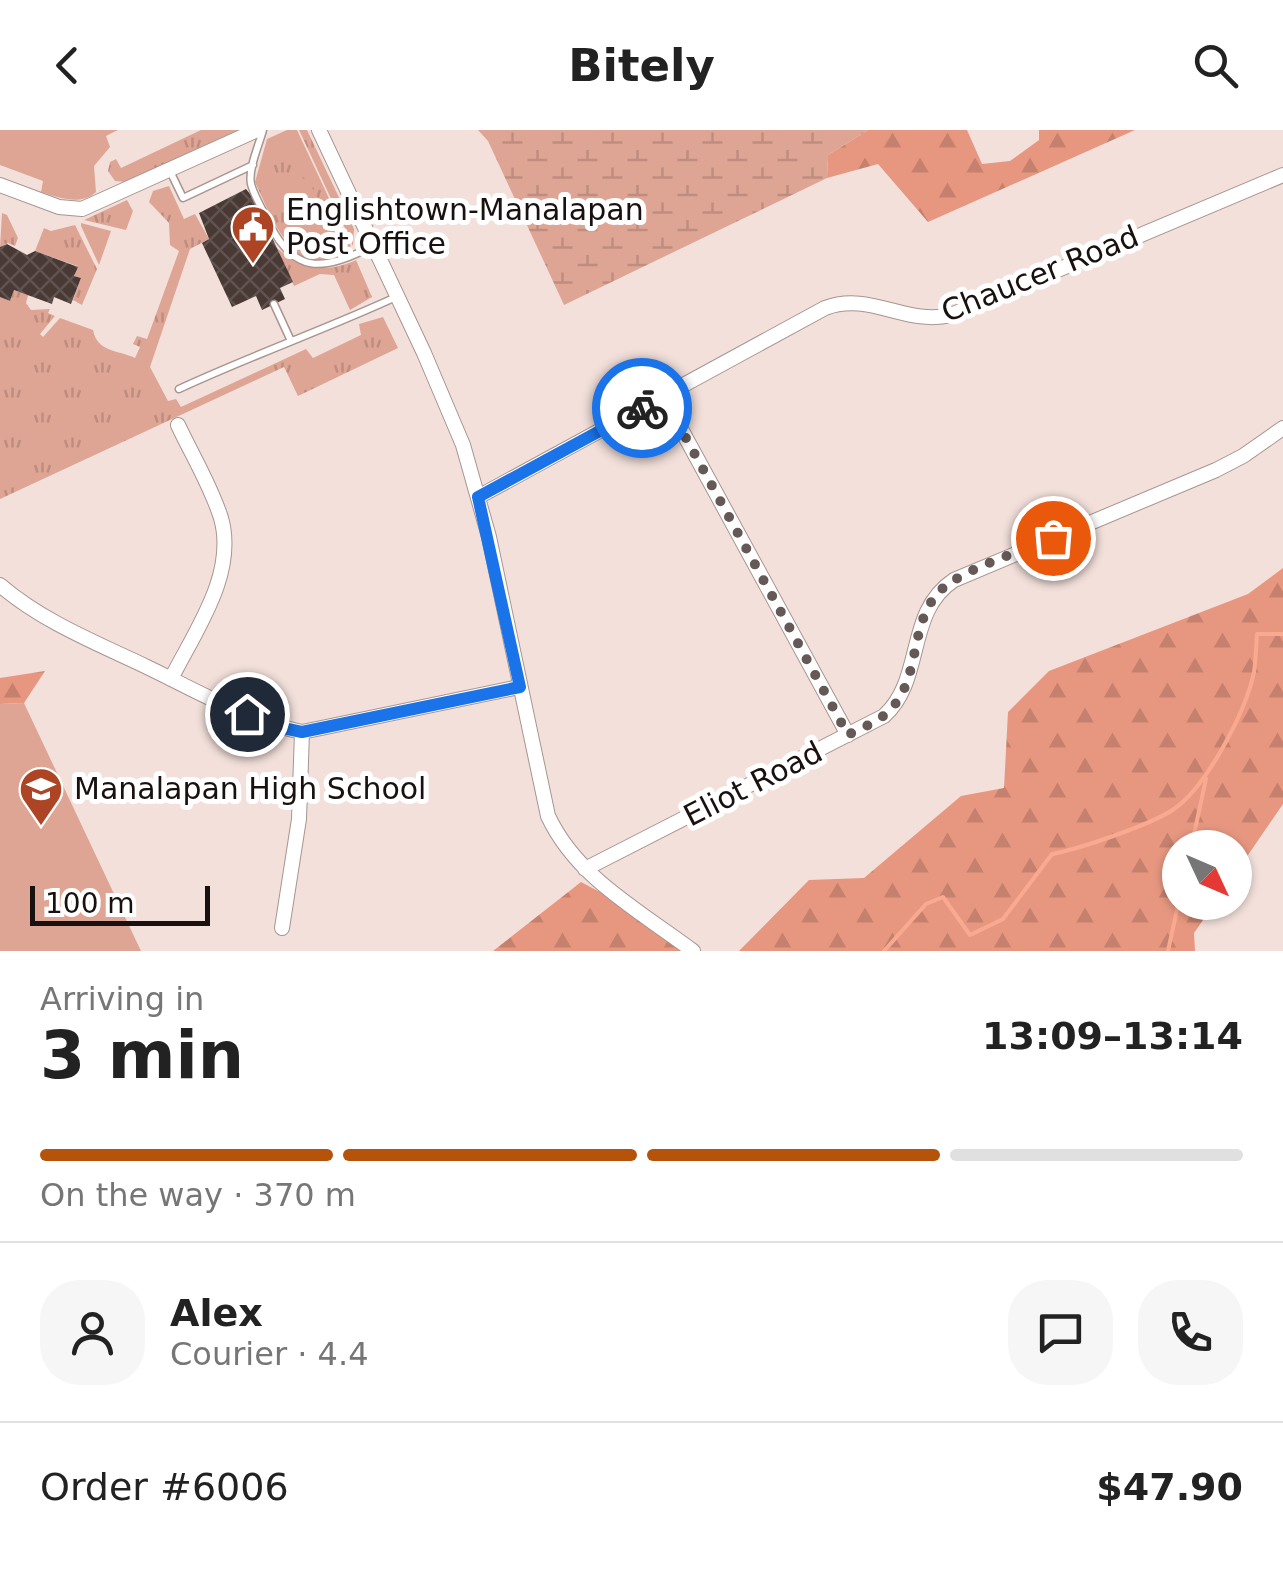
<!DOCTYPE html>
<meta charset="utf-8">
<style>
:root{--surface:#fff;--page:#f6f6f6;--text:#222;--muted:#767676;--line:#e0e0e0;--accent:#b45309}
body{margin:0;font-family:"DejaVu Sans",sans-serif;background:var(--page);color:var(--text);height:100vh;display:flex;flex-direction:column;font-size:38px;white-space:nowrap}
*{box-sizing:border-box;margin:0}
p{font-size:32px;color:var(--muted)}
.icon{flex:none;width:55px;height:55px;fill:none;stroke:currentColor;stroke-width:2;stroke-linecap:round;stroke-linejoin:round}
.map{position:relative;height:821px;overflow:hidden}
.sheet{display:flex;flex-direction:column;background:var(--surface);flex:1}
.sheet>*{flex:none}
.needle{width:65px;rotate:134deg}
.controls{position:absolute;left:1162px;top:700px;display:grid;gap:20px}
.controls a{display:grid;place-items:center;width:90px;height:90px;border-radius:50%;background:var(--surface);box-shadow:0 2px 8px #0004;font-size:50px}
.scale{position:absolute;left:30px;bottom:25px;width:180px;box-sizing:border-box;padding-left:10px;border:5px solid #181110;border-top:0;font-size:28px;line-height:35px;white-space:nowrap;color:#181110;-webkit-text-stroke:8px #fff;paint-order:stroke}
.pin{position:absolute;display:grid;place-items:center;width:85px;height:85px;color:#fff;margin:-42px;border:5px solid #fff;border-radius:50%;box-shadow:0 2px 10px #0007}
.courier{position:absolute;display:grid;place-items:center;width:100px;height:100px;margin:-50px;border:8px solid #1a73e8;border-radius:50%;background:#fff;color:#222;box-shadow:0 2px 12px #0007}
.headline em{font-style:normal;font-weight:700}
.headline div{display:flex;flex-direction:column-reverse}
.headline{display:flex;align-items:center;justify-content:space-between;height:170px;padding:0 40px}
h1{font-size:65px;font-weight:700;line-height:75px}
.bar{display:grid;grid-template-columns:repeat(4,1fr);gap:15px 10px;align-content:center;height:120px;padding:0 40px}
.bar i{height:12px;border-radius:8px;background:var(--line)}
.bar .active{background:var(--accent)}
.bar p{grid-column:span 4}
.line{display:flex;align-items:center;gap:25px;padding:0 40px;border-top:2px solid var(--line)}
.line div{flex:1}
.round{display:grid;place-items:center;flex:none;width:105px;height:105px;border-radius:40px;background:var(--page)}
header{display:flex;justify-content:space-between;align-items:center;height:130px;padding:0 40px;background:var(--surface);font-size:45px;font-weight:700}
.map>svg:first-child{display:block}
.grass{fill:url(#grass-tufts)}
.forest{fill:url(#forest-firs)}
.wetland{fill:url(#wetland-marsh)}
.park{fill:#dfa594}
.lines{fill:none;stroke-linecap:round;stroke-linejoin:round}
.stream{stroke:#faa991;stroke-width:4}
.building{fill:url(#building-cross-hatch)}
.lane-casing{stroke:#a79590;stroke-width:9}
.street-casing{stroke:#a79590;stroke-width:16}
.lane{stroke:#fff;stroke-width:6}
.street{stroke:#fff;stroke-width:14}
.done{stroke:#655957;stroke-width:10;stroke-dasharray:0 18}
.route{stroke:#1a73e8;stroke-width:12}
.labels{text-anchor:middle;stroke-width:10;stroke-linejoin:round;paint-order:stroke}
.poi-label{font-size:30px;fill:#181110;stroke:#fff;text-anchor:start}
.street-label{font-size:30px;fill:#181110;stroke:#fff}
</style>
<header><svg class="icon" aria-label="back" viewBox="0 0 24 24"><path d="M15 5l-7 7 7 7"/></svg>Bitely<svg class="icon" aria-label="search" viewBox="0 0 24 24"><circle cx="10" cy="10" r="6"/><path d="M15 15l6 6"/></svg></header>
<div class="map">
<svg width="1283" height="821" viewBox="0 0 1283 821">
<defs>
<pattern id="grass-tufts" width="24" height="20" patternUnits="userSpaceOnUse" patternTransform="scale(2.5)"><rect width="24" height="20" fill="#dfa594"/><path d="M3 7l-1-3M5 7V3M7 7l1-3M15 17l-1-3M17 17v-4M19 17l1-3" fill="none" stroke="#bf8d7f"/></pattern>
<pattern id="forest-firs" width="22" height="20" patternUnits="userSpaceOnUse" patternTransform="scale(2.5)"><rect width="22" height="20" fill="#e79780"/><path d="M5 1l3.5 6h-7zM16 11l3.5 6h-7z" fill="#c5816e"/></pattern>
<pattern id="wetland-marsh" width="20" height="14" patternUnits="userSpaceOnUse" patternTransform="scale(2.5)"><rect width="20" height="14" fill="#dfa594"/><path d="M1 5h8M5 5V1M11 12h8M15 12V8" fill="none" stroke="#bf8d7f"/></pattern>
<pattern id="building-cross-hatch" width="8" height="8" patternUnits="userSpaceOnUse" patternTransform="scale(2.5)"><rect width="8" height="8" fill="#483935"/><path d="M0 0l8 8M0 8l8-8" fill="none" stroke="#5f524f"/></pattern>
</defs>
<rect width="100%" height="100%" fill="#f3e0db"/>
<path class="grass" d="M201 0H238L125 52 115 51 108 41 110 32 116 29 121 38Z
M287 0H297L350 113 351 120C299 164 272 88 255 52L267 9Z
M299 0H307L354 99 353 116Z
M169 56 184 89 195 84 209 109 190 119 150 237 168 271 176 269 181 277 306 219 313 228 361 205 359 194 383 187 398 218 298 266 284 237 0 369V167L10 171 14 160 28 165 26 173 31 180 50 179 48 183 55 186 40 204 43 207 60 188 93 200C97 222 118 220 135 228L140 217 133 214 137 206 147 209 179 121 170 115 169 93 149 72 153 61Z
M127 70 133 81 126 100 84 90Z
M2 83 7 85 18 108 15 116 8 113 0 117Z
M81 93 111 101 99 135 81 96Z
M75 95 97 139 82 175 73 170 81 148 74 146 77 136 35 121 44 98 51 101Z
M276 117C301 140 325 144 356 130L372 167 350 180 334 145 320 144 294 156Z"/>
<path class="forest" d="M868 0H967L982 34 1010 31 1039 10V0H1135L928 92 878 34 827 48 828 25Z
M1283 438V674L1235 744V718H1180V772L1215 773 1194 803 1195 821H739L809 750 864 748 961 666 1004 658 1008 582 1049 541 1248 464Z
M45 541 24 573 0 574V548Z
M581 752 660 794 682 821H493Z"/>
<path class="wetland" d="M478 0H868L828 25 827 48 564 175 488 11Z
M294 39C311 51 331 81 319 101L312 99 288 45Z"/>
<path class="park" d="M0 0H118L106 6 110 17 94 36 96 62C81 76 60 68 41 62L43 51 0 35Z
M24 573 141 821H0V574Z"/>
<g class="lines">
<path class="stream" d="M1191 718 1206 649
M884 821 926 774 943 767 970 805 1003 789 1052 724C1079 719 1153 694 1174 679 1207 656 1246 581 1254 542 1256 529 1256 516 1257 504H1283
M1168 821 1180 766"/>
</g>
<path class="building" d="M246 59 259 75 257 76 293 152 280 158 285 169 262 180 256 166 232 177 202 113 209 109 199 83Z
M7 114 27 125 35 121 78 137 74 146 81 148 71 174 54 167 52 174 14 160 10 171 0 167V117Z"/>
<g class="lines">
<g class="lane-casing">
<path id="lane" d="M263 0C259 15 248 39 251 54 254 66 263 80 268 91 294 145 322 141 371 117
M170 41 183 68 253 35
M274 174 291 211
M179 259C250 226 324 200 396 167"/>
</g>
<g class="street-casing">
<path id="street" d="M319 0 424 223 463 315 489 407 548 686C577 748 640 781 693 821
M0 55 59 77 82 79 257 0
M663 266 848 605
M478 367 825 178C870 161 906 196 951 185L1283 45
M0 455C43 492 97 513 147 537 197 561 248 591 302 602L519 557
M171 549C195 501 237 444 221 388 211 356 192 325 178 295
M585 739 884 586C925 549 905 482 954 450L1216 340 1243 326 1283 298
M282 798 299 689 302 602"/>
</g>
<use href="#lane" class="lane"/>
<use href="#street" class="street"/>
</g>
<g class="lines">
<path class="done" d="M642 278 663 266 848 605C861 598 878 592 889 581 922 549 908 493 940 461 960 440 1025 420 1053 408"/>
<path class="route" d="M247 584 273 596 302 602 520 557 478 367 642 278"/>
</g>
<defs>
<g id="civic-pin" transform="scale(2.25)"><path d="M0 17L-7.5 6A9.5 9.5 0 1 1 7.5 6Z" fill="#ad4525" stroke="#fff"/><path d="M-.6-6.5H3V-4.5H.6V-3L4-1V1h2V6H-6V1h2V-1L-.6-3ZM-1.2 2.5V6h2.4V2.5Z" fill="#fff"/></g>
<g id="school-pin" transform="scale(2.25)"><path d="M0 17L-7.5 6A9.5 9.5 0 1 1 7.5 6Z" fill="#ad4525" stroke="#fff"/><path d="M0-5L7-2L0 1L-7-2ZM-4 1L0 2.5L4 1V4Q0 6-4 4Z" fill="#fff"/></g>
</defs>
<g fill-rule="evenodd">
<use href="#civic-pin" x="253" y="97"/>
<use href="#school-pin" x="41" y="659"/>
</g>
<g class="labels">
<g class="poi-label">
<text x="286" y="90">Englishtown-Manalapan<tspan x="286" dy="34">Post Office</tspan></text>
<text x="74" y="669">Manalapan High School</text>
</g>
<g class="street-label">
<text transform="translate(1040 144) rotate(-22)" y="10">Chaucer Road</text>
<text transform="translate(753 654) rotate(-27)" y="10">Eliot Road</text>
</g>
</g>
</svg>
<div class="controls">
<a><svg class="needle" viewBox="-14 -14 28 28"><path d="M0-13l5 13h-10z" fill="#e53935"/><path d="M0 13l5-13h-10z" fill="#767676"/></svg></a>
</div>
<div class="scale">100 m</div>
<div class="pin" style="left:1053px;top:408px;background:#ea580c"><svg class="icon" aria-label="bag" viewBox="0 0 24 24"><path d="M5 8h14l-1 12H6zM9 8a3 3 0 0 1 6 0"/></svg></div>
<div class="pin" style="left:247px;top:584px;background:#1f2937"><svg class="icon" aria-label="home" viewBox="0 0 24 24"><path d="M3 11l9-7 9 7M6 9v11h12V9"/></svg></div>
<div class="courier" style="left:642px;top:278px"><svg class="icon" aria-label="bike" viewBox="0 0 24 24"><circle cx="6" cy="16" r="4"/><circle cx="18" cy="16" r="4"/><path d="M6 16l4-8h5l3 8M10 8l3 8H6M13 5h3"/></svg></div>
</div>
<section class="sheet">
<div class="headline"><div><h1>3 min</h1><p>Arriving in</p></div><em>13:09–13:14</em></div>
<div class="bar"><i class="active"></i><i class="active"></i><i class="active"></i><i></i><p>On the way · 370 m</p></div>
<div class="line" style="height:180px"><a class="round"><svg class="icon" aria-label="person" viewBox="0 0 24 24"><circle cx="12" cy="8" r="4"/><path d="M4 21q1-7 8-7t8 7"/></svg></a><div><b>Alex</b><p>Courier · 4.4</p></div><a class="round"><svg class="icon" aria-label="chat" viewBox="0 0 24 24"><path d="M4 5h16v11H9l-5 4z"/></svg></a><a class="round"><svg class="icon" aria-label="phone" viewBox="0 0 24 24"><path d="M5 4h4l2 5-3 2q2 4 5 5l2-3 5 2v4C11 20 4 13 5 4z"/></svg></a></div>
<div class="line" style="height:130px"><div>Order #6006</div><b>$47.90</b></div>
</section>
